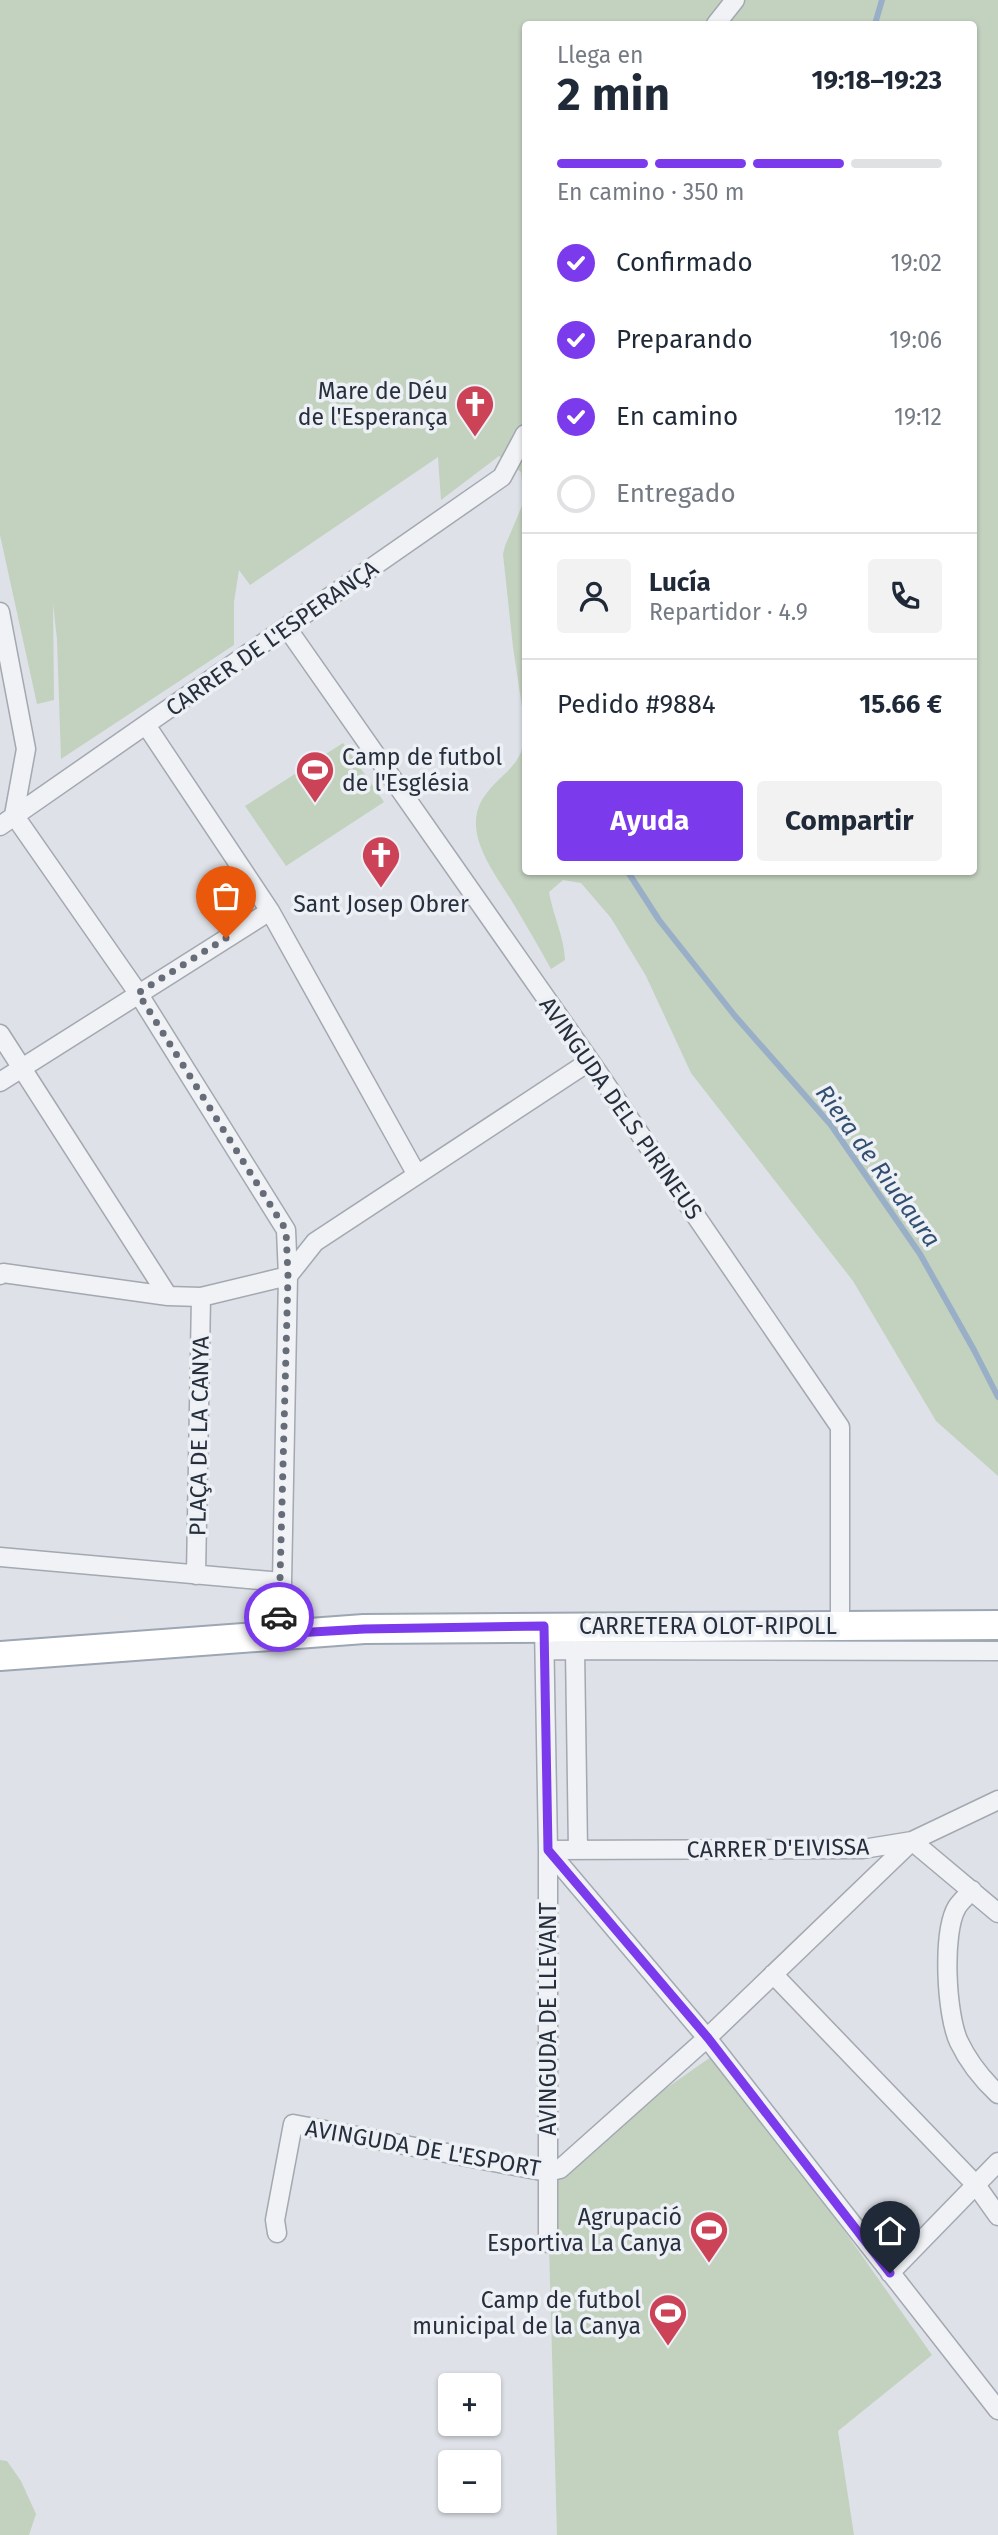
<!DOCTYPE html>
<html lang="es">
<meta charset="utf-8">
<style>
:root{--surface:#fff;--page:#f2f2f3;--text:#1f2937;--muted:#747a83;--line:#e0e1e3;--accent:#7c3aed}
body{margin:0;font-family:"Fira Sans",sans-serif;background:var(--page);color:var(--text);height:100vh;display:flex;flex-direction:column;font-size:26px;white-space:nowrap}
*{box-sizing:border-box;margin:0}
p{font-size:23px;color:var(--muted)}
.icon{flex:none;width:38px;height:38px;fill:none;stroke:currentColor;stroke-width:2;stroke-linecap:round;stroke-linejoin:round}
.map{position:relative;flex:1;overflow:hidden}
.side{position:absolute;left:522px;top:21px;width:455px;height:854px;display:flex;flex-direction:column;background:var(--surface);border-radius:7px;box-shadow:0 2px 5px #0004}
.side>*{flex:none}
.tools{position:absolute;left:438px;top:2373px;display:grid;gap:14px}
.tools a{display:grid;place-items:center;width:63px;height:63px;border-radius:7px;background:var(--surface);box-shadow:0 2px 5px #0004;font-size:35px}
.pin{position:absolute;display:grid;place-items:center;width:60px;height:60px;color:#fff;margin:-72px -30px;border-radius:50% 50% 50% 0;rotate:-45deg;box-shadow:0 0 7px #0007}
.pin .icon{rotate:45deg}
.courier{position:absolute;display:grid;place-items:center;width:70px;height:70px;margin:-35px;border:5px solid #7c3aed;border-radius:50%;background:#fff;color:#222;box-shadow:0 2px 9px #0007}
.headline em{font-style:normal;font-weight:700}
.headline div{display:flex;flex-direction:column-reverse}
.headline{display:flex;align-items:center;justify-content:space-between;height:119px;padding:0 35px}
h1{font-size:46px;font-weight:700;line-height:52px}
.bar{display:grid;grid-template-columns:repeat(4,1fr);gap:10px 7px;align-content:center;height:84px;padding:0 35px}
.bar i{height:9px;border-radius:5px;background:var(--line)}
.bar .current{background:var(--accent)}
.bar p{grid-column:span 4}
.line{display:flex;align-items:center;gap:18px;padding:0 35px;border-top:2px solid var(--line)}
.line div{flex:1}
.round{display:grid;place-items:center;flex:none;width:74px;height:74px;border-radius:7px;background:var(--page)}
ol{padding:0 35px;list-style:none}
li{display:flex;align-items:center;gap:21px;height:77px}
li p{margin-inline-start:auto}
li .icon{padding:7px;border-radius:50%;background:var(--accent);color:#fff;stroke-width:4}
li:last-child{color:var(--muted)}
li i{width:38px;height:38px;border:4px solid var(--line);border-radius:50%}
.cta{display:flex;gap:14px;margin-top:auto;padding:14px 35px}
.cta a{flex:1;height:80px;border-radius:7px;background:var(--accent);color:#fff;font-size:28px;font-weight:700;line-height:80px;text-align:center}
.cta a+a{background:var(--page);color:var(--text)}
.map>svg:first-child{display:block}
.green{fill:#c3d1bf}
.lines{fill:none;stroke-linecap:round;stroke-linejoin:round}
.stream{stroke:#99afc7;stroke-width:6}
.minor-casing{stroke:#a3a8b1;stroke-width:21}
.primary-casing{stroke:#9da6b3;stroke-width:32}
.minor{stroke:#f0f2f5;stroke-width:18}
.primary{stroke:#fff;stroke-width:28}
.done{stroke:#676d78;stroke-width:7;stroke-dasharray:0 12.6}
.route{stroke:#7c3aed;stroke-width:9}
.labels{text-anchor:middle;stroke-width:7;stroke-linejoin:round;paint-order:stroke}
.poi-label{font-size:23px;fill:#272f3d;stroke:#edf0f5;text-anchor:end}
.street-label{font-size:23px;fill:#272f3d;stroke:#edf0f5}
.water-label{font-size:24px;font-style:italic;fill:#324e71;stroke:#edf0f5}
</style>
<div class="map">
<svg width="998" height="2535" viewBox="0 0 998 2535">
<rect width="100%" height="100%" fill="#dee1e7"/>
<path class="green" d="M0 0H998V1476L936 1421 853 1281 691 1073 646 976 611 918 581 883 563 880 549 892C553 916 564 936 565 960L551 969C539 947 526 925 513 903 496 875 462 834 482 800 498 773 522 770 525 734V872H973V24H525V727L513 647 503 554 505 546 524 501 521 472 499 456 441 500 438 457 250 585 239 570 234 602V645L61 759 57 639 53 604 54 700 37 704 0 535Z
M343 743 384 802 286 866 245 806Z
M718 2052 932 2355 838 2431 854 2535H557L547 2172Z
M0 2460 7 2461 21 2481 36 2514 29 2535H0Z"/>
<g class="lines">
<path class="stream" d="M875 24 882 0
M628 872 659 920 735 1016 831 1125 920 1254 974 1350 998 1397"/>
<g class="minor-casing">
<path id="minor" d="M716 24 735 0
M0 612 26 749 14 815
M287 628 590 1061 840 1427V1626
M146 725 270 911 417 1175
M14 815 138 993 286 1230 288 1276 282 1582 278 1634
M0 826 502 477 525 434
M0 1034 168 1296
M0 1082 270 911
M0 1275 3 1273 168 1296 201 1297 288 1276 315 1242 590 1061
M0 1557 282 1582
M196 1575 201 1297
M544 1626 548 1850V2243
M546 1650 998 1651
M575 1650 578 1850
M548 1850 707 2038 998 2410
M548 1850 863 1849 912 1841 998 1800
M972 1890C967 1896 961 1901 957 1907 942 1932 946 2015 959 2042 968 2061 982 2079 998 2094
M773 1974 976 2185 998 2216
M277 2233 275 2220 293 2124 547 2172 560 2169 707 2038 912 1841 998 1913
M890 2273 998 2162"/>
</g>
<g class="primary-casing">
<path id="primary" d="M0 1656 364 1629 998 1625"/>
</g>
<use href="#minor" class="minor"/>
<use href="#primary" class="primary"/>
</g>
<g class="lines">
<path class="done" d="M226 938 138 993 286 1230 288 1276 279 1617"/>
<path class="route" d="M279 1617 278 1634 364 1629 544 1626 548 1850 708 2038 890 2273"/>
</g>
<defs>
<g id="church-pin" transform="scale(2.0125)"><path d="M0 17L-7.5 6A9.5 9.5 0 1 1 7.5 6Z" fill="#cc4358" stroke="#edf0f5"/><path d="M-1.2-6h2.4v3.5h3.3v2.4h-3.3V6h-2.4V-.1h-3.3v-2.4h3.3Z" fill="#fff"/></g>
<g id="stadium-pin" transform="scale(2.0125)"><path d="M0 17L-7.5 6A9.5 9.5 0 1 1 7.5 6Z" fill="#cc4358" stroke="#edf0f5"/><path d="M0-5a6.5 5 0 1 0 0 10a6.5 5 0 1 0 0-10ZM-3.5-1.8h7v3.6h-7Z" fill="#fff"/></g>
</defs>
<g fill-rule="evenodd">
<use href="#church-pin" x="475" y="404"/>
<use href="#stadium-pin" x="315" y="770"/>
<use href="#church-pin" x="381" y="855"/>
<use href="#stadium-pin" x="709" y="2230"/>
<use href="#stadium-pin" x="668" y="2313"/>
</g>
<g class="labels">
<g class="poi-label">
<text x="448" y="399">Mare de Déu<tspan x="448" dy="26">de l'Esperança</tspan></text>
<text x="342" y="765" text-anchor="start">Camp de futbol<tspan x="342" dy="26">de l'Església</tspan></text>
<text x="381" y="912" text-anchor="middle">Sant Josep Obrer</text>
<text x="682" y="2225">Agrupació<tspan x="682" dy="26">Esportiva La Canya</tspan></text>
<text x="641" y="2308">Camp de futbol<tspan x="641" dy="26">municipal de la Canya</tspan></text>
</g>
<g class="street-label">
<text transform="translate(272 638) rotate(-35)" y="8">CARRER DE L'ESPERANÇA</text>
<text transform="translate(621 1108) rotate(55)" y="8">AVINGUDA DELS PIRINEUS</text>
<text transform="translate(199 1436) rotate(-89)" y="8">PLAÇA DE LA CANYA</text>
<text x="708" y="1634">CARRETERA OLOT-RIPOLL</text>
<text transform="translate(778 1848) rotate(-1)" y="8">CARRER D'EIVISSA</text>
<text transform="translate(548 2019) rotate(-90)" y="8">AVINGUDA DE LLEVANT</text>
<text transform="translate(423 2148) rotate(10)" y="8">AVINGUDA DE L'ESPORT</text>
</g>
<g class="water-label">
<text transform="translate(878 1166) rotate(54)" y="8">Riera de Riudaura</text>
</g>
</g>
</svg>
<div class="tools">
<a>+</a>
<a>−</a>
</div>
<div class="pin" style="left:226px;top:938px;background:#ea580c"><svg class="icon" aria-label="bag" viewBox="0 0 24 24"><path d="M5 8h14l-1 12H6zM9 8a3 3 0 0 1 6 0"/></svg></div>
<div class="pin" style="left:890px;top:2273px;background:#1f2937"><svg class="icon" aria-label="home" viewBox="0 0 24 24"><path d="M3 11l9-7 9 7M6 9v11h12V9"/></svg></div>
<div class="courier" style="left:279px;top:1617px"><svg class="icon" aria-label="car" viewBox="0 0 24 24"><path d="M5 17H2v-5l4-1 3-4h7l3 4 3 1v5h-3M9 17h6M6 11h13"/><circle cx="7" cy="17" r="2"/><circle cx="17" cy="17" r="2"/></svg></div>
<section class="side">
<div class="headline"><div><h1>2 min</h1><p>Llega en</p></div><em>19:18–19:23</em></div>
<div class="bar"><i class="current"></i><i class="current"></i><i class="current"></i><i></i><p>En camino · 350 m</p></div>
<ol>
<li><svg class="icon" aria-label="check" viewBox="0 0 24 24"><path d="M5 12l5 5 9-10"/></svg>Confirmado<p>19:02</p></li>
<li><svg class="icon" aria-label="check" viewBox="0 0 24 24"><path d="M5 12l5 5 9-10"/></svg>Preparando<p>19:06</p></li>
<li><svg class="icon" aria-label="check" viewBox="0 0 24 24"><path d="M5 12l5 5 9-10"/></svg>En camino<p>19:12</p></li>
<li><i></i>Entregado</li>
</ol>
<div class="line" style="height:126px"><a class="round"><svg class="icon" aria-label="person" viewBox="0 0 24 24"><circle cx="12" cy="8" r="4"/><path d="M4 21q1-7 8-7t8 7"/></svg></a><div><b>Lucía</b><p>Repartidor · 4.9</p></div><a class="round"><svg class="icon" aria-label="phone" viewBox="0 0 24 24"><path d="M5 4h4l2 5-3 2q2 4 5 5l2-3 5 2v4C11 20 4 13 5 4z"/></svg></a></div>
<div class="line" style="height:91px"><div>Pedido #9884</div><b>15.66 €</b></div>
<div class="cta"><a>Ayuda</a><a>Compartir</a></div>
</section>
</div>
